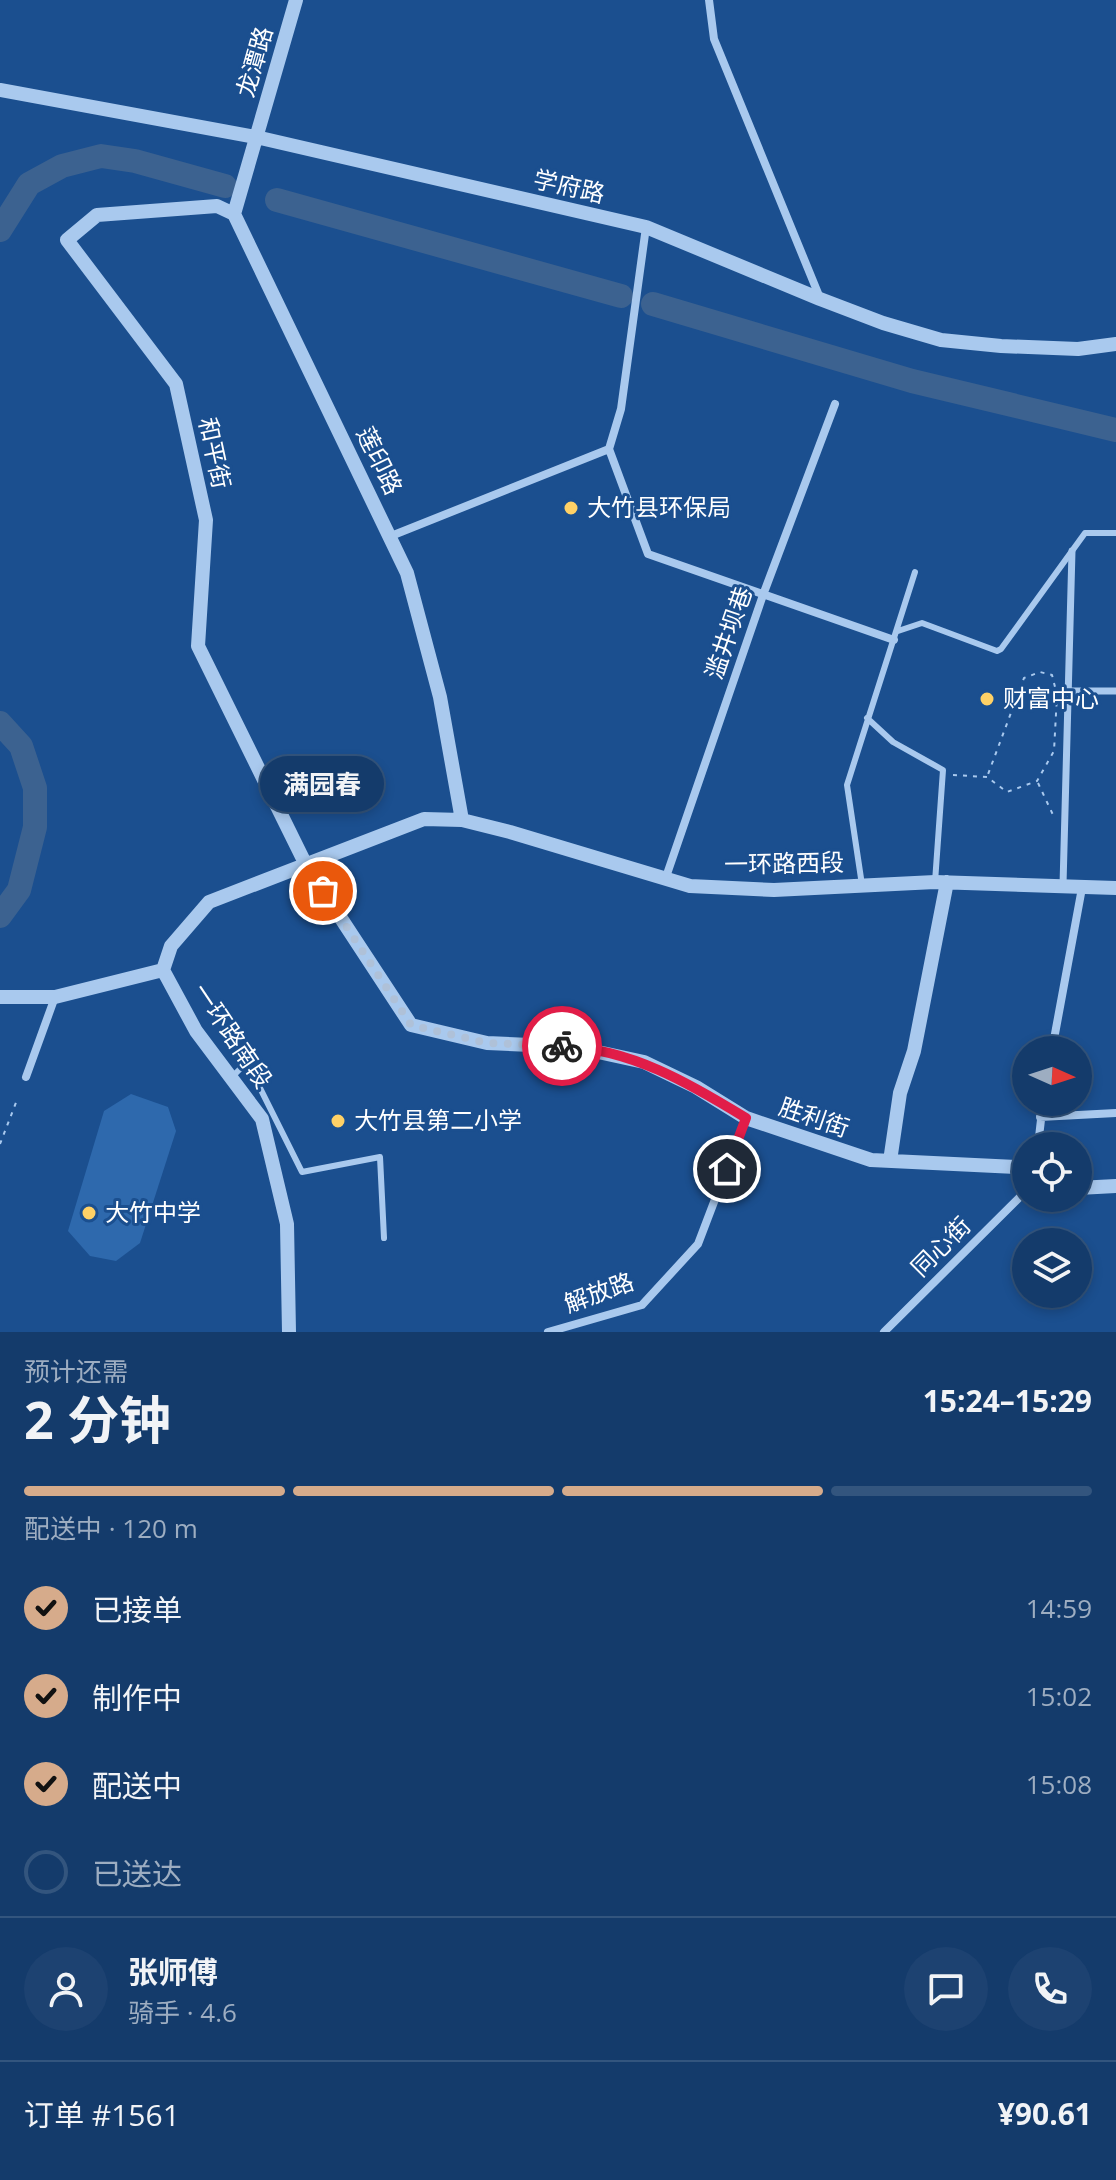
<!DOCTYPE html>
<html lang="zh">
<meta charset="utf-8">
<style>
:root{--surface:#143b6b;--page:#1d4271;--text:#f1f3f6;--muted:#9dadc1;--line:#33557e;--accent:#d6ab8b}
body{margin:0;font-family:"Open Sans","Noto Sans SC",sans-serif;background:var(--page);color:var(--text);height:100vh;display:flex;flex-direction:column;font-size:30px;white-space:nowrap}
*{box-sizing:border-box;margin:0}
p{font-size:26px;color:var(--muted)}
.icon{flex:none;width:44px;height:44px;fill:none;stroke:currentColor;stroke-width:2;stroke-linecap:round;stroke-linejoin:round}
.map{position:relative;height:1332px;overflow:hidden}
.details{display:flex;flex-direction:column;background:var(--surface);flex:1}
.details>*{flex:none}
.needle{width:52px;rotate:93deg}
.tools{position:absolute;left:1012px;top:1036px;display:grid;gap:16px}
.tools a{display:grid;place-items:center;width:80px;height:80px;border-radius:50%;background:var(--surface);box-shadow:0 4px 12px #0003,0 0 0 2px var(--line);font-size:40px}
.pin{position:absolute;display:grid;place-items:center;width:68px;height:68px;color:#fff;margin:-34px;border:4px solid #fff;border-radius:50%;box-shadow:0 2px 8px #0007}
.courier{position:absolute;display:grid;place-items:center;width:80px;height:80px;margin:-40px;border:6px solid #e11d48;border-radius:50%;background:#fff;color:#222;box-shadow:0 2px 10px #0007}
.bubble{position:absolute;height:56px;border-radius:28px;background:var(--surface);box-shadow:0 4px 12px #0003,0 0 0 2px var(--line);font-size:26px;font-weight:700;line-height:56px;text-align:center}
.summary em{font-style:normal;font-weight:700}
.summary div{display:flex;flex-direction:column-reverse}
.summary{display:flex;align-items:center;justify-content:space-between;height:136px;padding:0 24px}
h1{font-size:52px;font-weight:700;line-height:60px}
.bar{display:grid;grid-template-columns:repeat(4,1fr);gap:12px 8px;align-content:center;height:96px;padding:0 24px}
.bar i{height:10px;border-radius:6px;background:var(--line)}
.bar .on{background:var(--accent)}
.bar p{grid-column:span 4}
.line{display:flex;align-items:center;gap:20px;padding:0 24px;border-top:2px solid var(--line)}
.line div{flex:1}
.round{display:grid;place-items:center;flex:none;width:84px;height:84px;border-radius:42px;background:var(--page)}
ol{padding:0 24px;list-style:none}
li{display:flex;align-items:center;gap:24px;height:88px}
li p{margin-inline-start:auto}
li .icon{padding:8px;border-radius:50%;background:var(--accent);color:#111;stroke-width:4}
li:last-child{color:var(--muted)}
li i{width:44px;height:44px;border:4px solid var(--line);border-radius:50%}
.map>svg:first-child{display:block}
.green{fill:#2e69ad}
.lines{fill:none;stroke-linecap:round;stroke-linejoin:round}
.river{stroke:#3c6290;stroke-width:24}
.path{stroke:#a9c9ee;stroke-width:2;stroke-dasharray:4 6;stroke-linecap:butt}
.service{stroke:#a9c9ee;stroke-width:6}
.pedestrian{stroke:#a9c9ee;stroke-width:7}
.minor{stroke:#a9c9ee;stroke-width:8}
.tertiary{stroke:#a9c9ee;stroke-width:14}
.done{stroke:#afc1d8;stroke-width:8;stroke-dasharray:0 14.4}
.route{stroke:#e11d48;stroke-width:10}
.poi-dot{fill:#ffd166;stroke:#1b4f8f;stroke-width:3}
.labels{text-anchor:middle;stroke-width:6;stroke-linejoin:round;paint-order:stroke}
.street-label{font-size:24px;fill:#fff;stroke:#1b4f8f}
.poi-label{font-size:24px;fill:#fff;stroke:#1b4f8f;text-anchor:start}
</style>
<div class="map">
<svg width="1116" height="1332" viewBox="0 0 1116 1332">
<rect width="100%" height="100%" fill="#1b4f8f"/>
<path class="green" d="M131 1094 168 1107 176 1131 140 1243 116 1261 90 1256 68 1231 104 1111Z"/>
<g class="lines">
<path class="river" d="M277 200 621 296
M0 230 29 184 62 166 101 156 135 161 225 186
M653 304 912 381 1116 430
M0 723 21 746 35 788V827L19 890 0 916"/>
<path class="path" d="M953 775 987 777 1007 792 1037 781 1054 751 1057 695 1052 675 1040 672 1024 678 987 777
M1038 783 1054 817
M0 1144 17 1100"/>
<path class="service" d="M898 631 922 623 997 651 1001 649 1085 533H1116
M867 718 893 742 943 770 935 882
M862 885 847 785 915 572
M232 1077 247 1062 302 1172 380 1157 384 1238"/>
<path class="pedestrian" d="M1069 691H1116
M1063 885 1072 551"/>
<path class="minor" d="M709 0 714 39 820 298
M646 227 621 409 609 449 648 554 894 640
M391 536 609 449
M666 877 763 595 835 404
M1052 1050 1082 888
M26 1077 55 997
M1040 1117 1116 1113
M1038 1146 1043 1102
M548 1332 642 1305 698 1244 746 1118
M884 1332 1026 1191"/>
<path class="tertiary" d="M296 0 234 214 407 573 440 697 462 820
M0 90 256 137 646 227 820 299 883 323 941 340 1001 346 1078 349 1116 344
M234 214 217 206 97 215 67 240 176 384 206 520 198 646 306 865 411 1025 487 1043 575 1047 644 1062 696 1087 746 1118 871 1160 1016 1167 1026 1175
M0 997H55L163 970
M890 1161 900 1093 914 1051 947 882
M1078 1188 1116 1186
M289 1332 287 1224 262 1119 196 1031 163 970 171 946 209 902 424 819 462 820 510 832 690 886 774 890 935 882 1116 888"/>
</g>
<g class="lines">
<path class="done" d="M323 891 411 1025 487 1043 562 1046"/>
<path class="route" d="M562 1046C631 1049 689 1083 746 1118L727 1169"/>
</g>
<g class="poi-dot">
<circle cx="571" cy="508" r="8"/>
<circle cx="987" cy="699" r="8"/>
<circle cx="338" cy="1121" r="8"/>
<circle cx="89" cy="1213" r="8"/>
</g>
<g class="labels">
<g class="street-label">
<text transform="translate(255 62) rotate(-74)" y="8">龙潭路</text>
<text transform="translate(569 187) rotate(13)" y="8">学府路</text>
<text transform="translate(214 453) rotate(78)" y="8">和平街</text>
<text transform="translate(379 461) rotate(64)" y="8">莲印路</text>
<text transform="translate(729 633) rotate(-71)" y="8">滥井坝巷</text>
<text transform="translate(784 864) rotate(-1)" y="8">一环路西段</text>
<text transform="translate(232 1036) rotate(56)" y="8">一环路南段</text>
<text transform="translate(814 1118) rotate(19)" y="8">胜利街</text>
<text transform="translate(941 1247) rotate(-45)" y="8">同心街</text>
<text transform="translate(599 1293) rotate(-20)" y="8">解放路</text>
</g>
<g class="poi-label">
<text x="587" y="516">大竹县环保局</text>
<text x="1003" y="707">财富中心</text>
<text x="354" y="1129">大竹县第二小学</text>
<text x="105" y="1221">大竹中学</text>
</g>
</g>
</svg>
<div class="tools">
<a><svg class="needle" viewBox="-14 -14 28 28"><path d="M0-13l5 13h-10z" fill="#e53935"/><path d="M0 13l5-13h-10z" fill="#9dadc1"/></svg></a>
<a><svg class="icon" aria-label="locate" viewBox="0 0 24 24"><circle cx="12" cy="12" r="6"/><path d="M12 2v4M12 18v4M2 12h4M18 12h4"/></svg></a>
<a><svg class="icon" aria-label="layers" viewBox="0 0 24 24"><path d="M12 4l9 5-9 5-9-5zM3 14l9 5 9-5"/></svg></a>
</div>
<div class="pin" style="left:323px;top:891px;background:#ea580c"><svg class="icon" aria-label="bag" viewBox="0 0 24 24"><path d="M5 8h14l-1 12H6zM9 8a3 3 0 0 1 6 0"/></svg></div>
<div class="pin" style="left:727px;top:1169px;background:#1f2937"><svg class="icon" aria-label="home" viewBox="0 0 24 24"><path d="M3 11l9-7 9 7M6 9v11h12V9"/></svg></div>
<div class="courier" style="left:562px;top:1046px"><svg class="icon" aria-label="bike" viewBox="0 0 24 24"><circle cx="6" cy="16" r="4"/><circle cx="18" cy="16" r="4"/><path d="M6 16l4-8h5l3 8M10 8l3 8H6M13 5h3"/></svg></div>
<div class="bubble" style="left:260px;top:756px;width:124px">满园春</div>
</div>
<section class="details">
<div class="summary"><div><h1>2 分钟</h1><p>预计还需</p></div><em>15:24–15:29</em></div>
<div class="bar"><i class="on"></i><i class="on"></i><i class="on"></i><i></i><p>配送中 · 120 m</p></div>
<ol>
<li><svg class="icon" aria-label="check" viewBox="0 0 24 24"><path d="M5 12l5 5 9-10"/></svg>已接单<p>14:59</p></li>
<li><svg class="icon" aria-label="check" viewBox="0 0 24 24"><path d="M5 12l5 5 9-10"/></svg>制作中<p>15:02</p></li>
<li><svg class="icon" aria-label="check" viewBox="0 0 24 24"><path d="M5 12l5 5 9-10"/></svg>配送中<p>15:08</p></li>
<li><i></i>已送达</li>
</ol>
<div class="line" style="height:144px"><a class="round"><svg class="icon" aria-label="person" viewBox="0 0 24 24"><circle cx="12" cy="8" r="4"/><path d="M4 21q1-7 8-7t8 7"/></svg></a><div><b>张师傅</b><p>骑手 · 4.6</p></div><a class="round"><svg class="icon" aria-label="chat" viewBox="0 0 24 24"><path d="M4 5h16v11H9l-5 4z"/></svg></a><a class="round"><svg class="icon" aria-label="phone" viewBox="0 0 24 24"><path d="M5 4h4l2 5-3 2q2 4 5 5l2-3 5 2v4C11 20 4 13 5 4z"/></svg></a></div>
<div class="line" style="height:104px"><div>订单 #1561</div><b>¥90.61</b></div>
</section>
